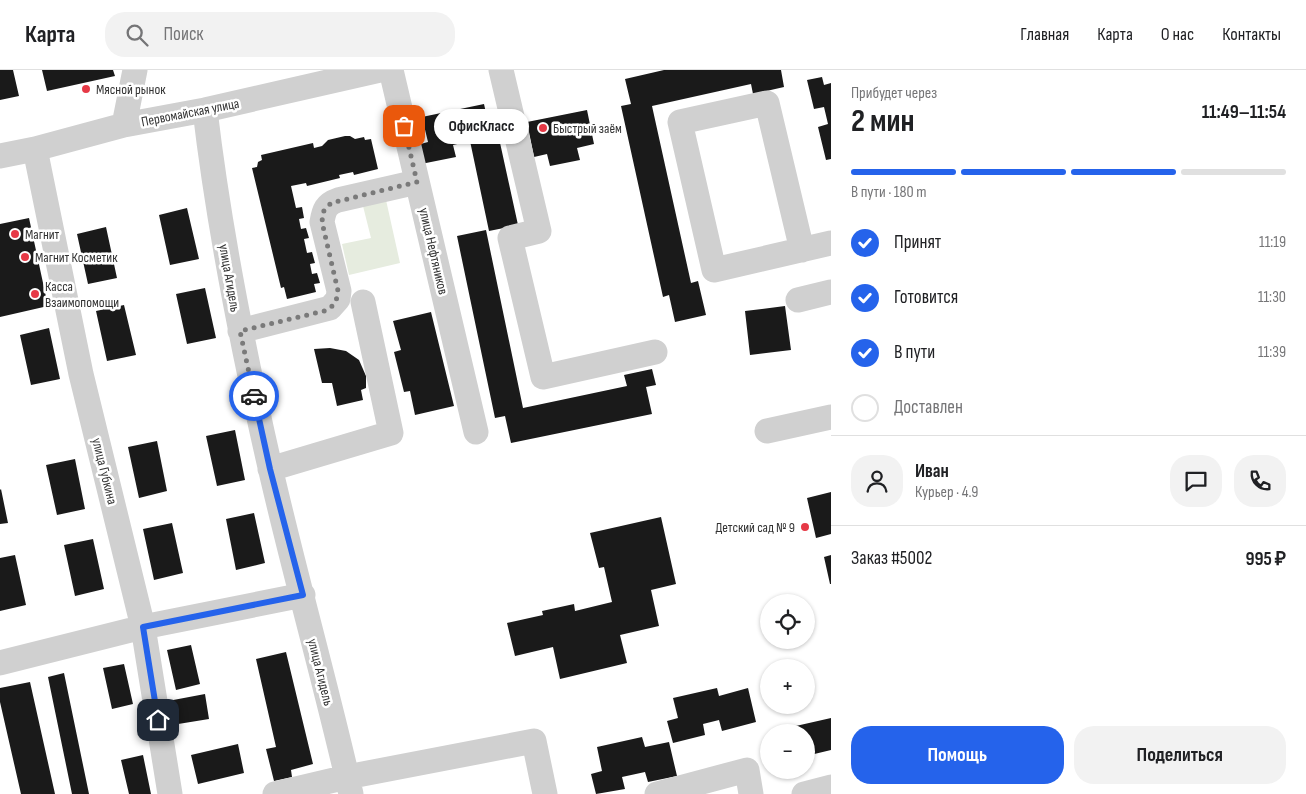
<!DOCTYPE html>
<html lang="ru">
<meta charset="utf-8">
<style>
:root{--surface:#fff;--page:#f2f2f2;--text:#202124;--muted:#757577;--line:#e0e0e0;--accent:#2563eb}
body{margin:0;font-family:"Sofia Sans Condensed",sans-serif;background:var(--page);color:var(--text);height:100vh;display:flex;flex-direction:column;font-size:19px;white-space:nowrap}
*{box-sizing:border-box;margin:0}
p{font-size:16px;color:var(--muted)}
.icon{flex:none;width:28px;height:28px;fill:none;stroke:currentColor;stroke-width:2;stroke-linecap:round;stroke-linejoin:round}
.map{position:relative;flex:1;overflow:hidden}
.side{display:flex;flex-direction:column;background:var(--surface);width:475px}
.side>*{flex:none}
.fabs{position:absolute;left:760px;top:524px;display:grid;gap:10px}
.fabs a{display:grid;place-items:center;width:55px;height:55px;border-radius:50%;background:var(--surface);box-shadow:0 1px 4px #0004;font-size:25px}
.pin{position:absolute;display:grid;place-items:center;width:42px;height:42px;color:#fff;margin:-21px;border-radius:10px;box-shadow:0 2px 8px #0006}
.courier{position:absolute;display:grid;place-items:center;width:50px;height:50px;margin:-25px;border:4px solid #2563eb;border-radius:50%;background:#fff;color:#222;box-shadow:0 1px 6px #0007}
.bubble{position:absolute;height:35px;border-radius:18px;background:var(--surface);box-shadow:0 1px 4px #0004;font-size:16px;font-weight:700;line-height:35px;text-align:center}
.overview em{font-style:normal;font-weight:700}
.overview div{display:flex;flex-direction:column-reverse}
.overview{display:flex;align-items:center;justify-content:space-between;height:85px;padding:0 20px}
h1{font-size:32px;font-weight:700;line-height:38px}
.bar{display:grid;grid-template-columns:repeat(4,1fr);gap:8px 5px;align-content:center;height:60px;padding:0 20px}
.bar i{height:6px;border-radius:4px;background:var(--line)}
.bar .current{background:var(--accent)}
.bar p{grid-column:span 4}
.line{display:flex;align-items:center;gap:12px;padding:0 20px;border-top:1px solid var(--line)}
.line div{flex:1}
.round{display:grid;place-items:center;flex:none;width:52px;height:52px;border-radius:20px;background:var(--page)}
ol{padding:0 20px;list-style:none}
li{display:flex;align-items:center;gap:15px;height:55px}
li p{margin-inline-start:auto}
li .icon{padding:5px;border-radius:50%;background:var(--accent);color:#fff;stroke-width:4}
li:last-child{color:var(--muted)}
li i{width:28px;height:28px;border:2px solid var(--line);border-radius:50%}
.action{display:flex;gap:10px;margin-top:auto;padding:10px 20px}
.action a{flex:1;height:58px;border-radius:20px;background:var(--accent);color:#fff;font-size:20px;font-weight:700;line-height:58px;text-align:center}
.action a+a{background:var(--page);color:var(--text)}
header{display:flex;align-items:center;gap:30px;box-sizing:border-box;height:70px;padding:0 25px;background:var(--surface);border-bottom:1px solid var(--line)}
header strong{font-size:24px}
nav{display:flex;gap:28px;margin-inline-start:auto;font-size:18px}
.search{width:350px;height:45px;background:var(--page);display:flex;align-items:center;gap:12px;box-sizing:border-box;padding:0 18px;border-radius:20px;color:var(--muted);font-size:19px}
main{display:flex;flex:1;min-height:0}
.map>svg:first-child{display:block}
.green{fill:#e6ecdf}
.building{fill:#1a1a1a}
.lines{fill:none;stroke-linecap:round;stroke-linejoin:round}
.minor{stroke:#d0d0d0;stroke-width:25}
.done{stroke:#7a7a7a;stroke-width:5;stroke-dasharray:0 9}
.route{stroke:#2563eb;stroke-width:6}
.poi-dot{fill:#e63946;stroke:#fff;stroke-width:2}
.labels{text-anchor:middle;stroke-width:5;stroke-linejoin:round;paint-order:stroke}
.poi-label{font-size:14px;fill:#333;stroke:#fff;text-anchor:start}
.street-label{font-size:14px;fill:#333;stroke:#fff}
</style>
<header>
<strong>Карта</strong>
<div class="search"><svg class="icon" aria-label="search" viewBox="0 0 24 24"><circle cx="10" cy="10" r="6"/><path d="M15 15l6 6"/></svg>Поиск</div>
<nav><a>Главная</a><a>Карта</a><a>О нас</a><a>Контакты</a></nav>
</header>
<main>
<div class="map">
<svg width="831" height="724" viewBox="0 0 831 724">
<rect width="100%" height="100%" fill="#fff"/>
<path class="green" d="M386 130 400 193 349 205 342 174 371 168 363 136Z"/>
<path class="building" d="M0 0H13L19 26 0 30Z
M42 0H113L115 6 47 21Z
M664 0H781L784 17 753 24 751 14 652 36 691 213 698 211 706 245 675 252 669 225 663 227 621 36 631 34 625 9Z
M822 7 824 15 831 13V89L826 90 818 57 828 54 824 37 814 39 807 10Z
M484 34 490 61 497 59 518 155 489 161 470 71 453 75 456 87 421 94 417 75 428 72 422 47Z
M587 40 594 74 577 78 580 90 550 96 547 84 534 87 527 52Z
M345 66H350L355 69 364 67 365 70 371 69 378 99 354 105 353 102 339 105 340 108 307 116 306 113 291 116 296 138 302 137 304 148 299 149 301 159 306 158 309 168 304 169 307 183 312 182 315 193 310 194 312 204 317 203 320 213 314 214 316 222 287 229 284 217 281 218 252 98 257 97 258 92 262 90 261 85 313 73 314 78 322 76 328 70Z
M187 138 199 189 170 195 159 145Z
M29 148 48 236 0 247V154Z
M106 157 117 208 88 214 77 164Z
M486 160 523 338 627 316 624 305 652 299 656 315 646 317 652 344 511 373 505 346 495 348 457 166Z
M205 218 216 268 187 274 176 224Z
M124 235 136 285 107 291 96 241Z
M785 236 791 280 750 285 745 241Z
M431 242 454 336 415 345 410 321 404 322 394 282 401 280 393 251Z
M49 258 60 309 31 315 20 265Z
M330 278 346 281 359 290 366 306V318L361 320 363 330 337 336 332 313H322L314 279Z
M235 360 245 410 217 416 206 366Z
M157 371 167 421 139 428 128 377Z
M75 389 85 439 57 445 46 395Z
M1 419 8 453 0 454V420Z
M831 422V464L816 468 807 428Z
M254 443 265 493 236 500 226 449Z
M661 447 676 514 651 520 659 556 620 565 627 593 560 609 553 577 515 586 507 553 543 545 542 541 574 534 575 541 612 532 604 497 599 498 590 463Z
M172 453 183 503 154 510 143 459Z
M93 469 104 519 75 526 64 475Z
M15 485 26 535 0 541V488Z
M831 485V514H830L824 487Z
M191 575 200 614 176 620 167 580Z
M286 582 313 694 291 700 292 707 274 711 266 679 276 677 256 589Z
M124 594 133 634 112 639 103 598Z
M64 603 89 724H72L48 607Z
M30 612 55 724H21L0 632V618Z
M717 618 719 626 748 618 756 652 722 661 719 650 703 654 705 665 673 673 667 651 678 648 673 628Z
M205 624 209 649 172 655 168 631Z
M831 648V680L806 686V662H788L787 658Z
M642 667 645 677 669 672 677 706 648 712 645 702 622 707 625 719 596 724 591 704 602 701 597 677Z
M238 674 244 703 198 714 191 685Z
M143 685 151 724H129L121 690Z"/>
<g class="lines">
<path class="minor" d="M391 0 476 362
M501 0 539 161 510 168 543 307 655 282
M205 40C219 160 243 279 270 397 295 506 326 614 351 724
M124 55 135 0
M35 79 81 304 143 557 170 724
M0 86 35 79 124 55 205 40 380 0
M802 180 767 33 680 52 714 200 831 173
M798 230 831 222
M240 261 330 238 338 229 339 221 322 152C324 140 326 134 338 130L417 112
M767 361 831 347
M270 399 391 363 363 232
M0 593 143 557 303 525
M275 724 347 707 534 671 545 724
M657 724 747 700 751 724
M804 724 831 717"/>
</g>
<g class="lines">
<path class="done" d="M254 326 240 261 324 241C334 237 337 231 338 221L322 152 323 142 331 133 417 112 404 56"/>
<path class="route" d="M158 650 143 557 303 525 270 399 254 326"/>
</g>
<g class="poi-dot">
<circle cx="86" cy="19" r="5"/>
<circle cx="543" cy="58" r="5"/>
<circle cx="15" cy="164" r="5"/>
<circle cx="25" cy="187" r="5"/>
<circle cx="35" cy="224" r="5"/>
<circle cx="805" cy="457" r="5"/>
</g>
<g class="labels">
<g class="poi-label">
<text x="96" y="24">Мясной рынок</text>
<text x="553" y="63">Быстрый заём</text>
<text x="25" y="169">Магнит</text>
<text x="35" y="192">Магнит Косметик</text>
<text x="45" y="221">Касса<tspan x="45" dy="16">Взаимопомощи</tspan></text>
<text x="795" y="462" text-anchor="end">Детский сад № 9</text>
</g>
<g class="street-label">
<text transform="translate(190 42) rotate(-11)" y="5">Первомайская улица</text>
<text transform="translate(434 181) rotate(77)" y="5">улица Нефтяников</text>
<text transform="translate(230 208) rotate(80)" y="5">улица Агидель</text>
<text transform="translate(105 401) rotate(76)" y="5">улица Губкина</text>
<text transform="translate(321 602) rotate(76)" y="5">улица Агидель</text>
</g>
</g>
</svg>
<div class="fabs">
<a><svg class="icon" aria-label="locate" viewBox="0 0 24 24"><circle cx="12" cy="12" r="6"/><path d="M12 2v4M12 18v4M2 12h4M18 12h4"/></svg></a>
<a>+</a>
<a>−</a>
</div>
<div class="pin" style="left:404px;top:56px;background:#ea580c"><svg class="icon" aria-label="bag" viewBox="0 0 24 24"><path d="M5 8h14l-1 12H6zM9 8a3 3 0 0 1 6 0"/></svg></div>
<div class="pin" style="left:158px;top:650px;background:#1f2937"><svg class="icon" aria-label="home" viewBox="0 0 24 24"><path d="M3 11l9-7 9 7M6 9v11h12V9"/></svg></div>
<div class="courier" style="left:254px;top:326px"><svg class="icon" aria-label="car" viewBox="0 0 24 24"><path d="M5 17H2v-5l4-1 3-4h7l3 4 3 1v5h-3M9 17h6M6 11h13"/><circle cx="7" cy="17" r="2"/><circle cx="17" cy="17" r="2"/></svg></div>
<div class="bubble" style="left:434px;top:39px;width:95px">ОфисКласс</div>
</div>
<section class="side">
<div class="overview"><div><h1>2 мин</h1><p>Прибудет через</p></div><em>11:49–11:54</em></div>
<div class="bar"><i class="current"></i><i class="current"></i><i class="current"></i><i></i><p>В пути · 180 m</p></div>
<ol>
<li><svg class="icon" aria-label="check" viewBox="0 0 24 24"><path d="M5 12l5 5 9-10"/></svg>Принят<p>11:19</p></li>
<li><svg class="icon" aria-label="check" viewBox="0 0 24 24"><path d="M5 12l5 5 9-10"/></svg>Готовится<p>11:30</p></li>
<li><svg class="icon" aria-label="check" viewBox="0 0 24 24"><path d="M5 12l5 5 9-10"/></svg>В пути<p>11:39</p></li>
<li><i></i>Доставлен</li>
</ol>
<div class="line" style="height:90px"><a class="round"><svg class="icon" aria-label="person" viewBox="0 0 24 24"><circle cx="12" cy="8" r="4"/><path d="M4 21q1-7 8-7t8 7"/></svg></a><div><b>Иван</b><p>Курьер · 4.9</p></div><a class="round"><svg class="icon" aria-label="chat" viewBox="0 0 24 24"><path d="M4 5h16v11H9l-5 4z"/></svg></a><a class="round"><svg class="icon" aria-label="phone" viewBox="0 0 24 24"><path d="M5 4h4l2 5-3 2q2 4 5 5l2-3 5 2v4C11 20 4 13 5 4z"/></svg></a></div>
<div class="line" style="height:65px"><div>Заказ #5002</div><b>995 ₽</b></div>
<div class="action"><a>Помощь</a><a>Поделиться</a></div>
</section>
</main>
